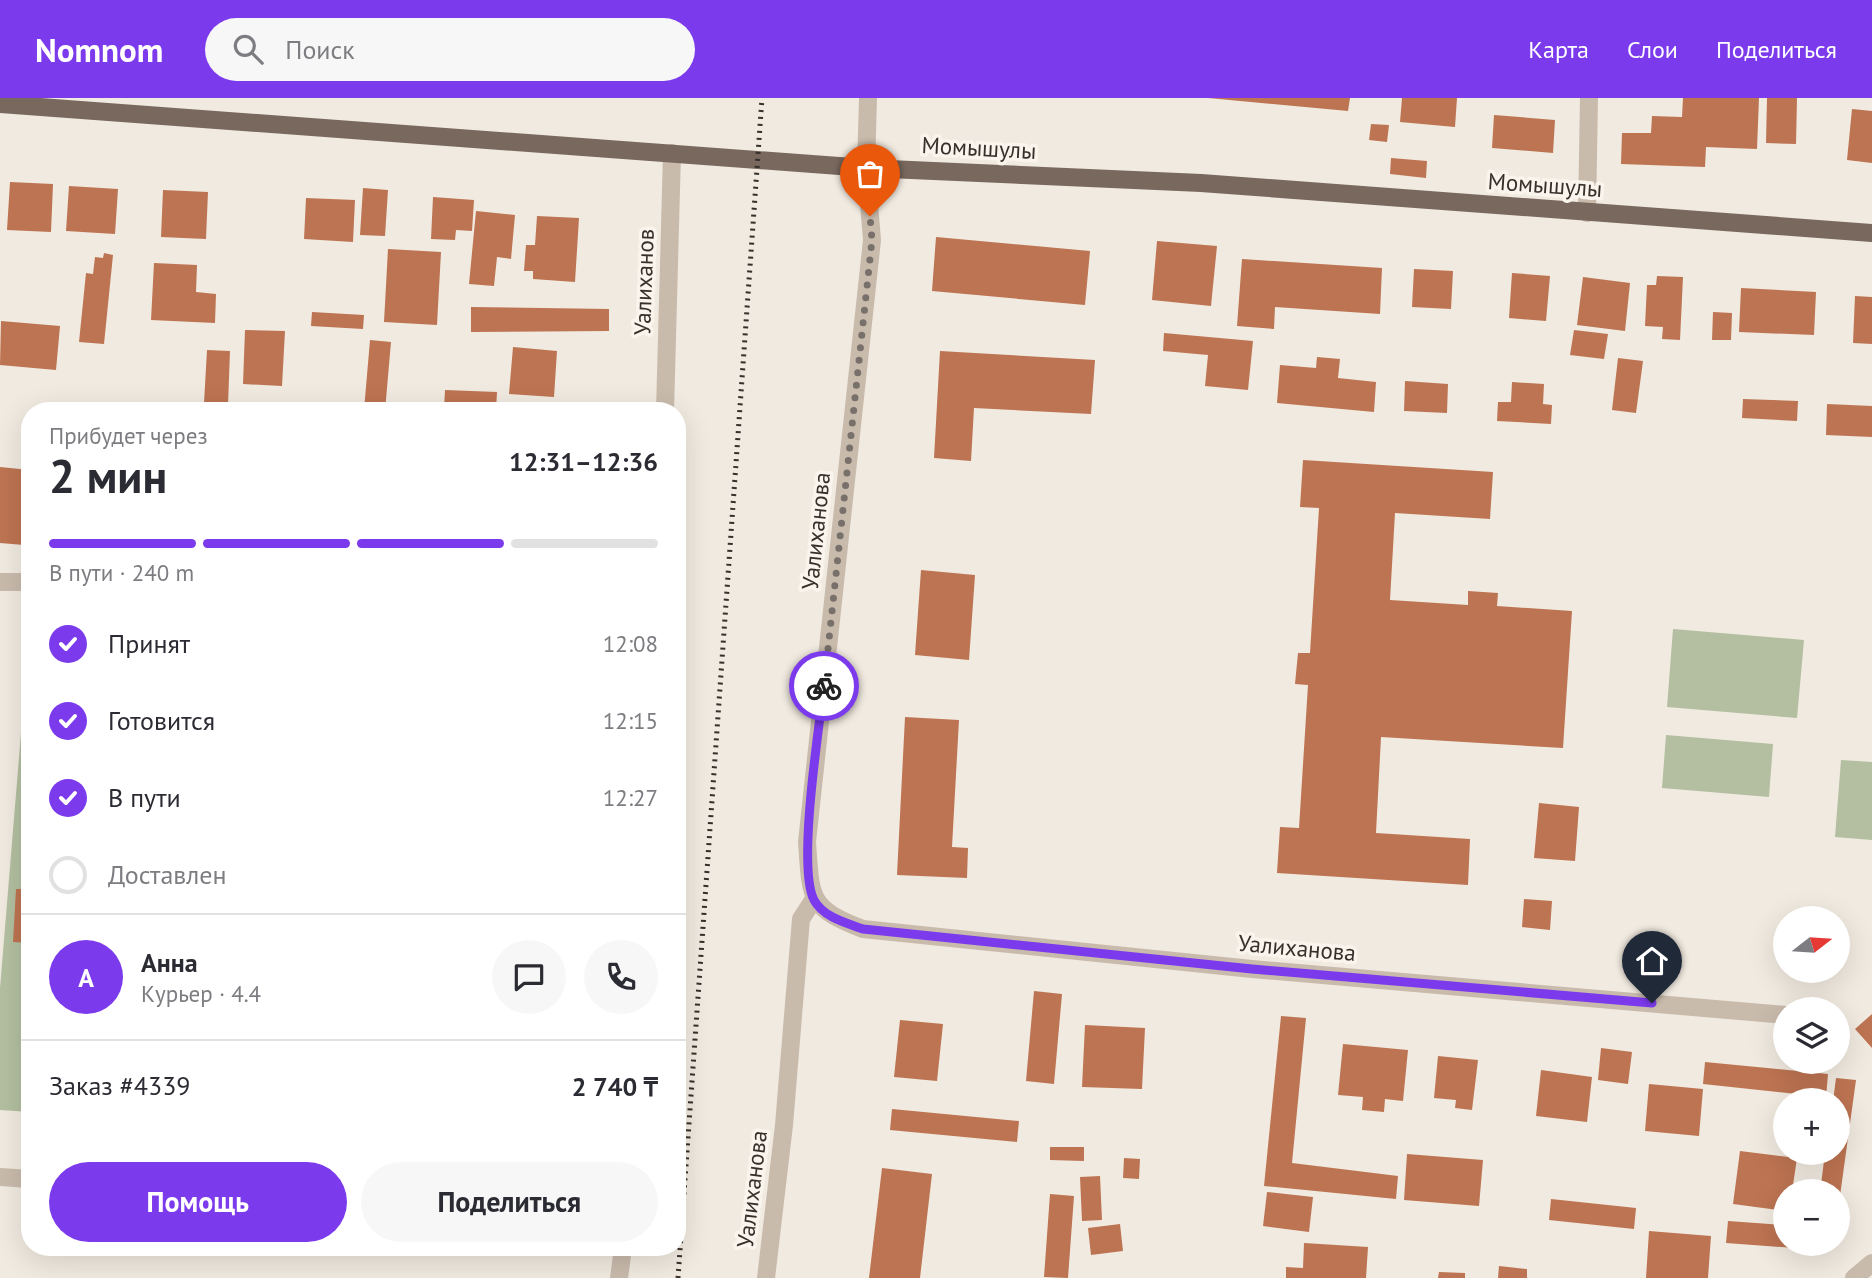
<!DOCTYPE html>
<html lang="ru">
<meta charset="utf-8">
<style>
:root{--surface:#fff;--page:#f7f7f7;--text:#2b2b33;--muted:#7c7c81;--line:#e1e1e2;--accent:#7c3aed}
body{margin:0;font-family:"PT Sans",sans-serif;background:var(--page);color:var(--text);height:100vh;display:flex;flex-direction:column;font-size:26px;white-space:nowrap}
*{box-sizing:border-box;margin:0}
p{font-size:23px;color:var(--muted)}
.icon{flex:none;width:38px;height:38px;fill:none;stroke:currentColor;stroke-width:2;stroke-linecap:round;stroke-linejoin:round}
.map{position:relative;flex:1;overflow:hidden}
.drawer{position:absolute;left:21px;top:304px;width:665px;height:854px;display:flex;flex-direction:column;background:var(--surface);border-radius:28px;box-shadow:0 7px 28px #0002}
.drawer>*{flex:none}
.needle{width:46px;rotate:73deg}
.tools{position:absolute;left:1773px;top:808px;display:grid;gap:14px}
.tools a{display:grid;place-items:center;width:77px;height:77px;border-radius:50%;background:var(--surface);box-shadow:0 7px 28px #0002;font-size:35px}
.pin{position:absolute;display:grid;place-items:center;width:60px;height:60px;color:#fff;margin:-72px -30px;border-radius:50% 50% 50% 0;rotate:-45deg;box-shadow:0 0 7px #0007}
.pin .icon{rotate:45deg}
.courier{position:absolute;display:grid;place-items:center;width:70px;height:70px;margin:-35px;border:5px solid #7c3aed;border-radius:50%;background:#fff;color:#222;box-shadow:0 2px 9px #0007}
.overview em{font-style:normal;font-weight:700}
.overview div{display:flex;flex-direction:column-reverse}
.overview{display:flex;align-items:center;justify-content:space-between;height:119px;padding:0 28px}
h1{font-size:46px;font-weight:700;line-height:52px}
.bar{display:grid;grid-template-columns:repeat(4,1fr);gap:10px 7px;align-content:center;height:84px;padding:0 28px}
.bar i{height:9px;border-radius:5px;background:var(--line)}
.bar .active{background:var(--accent)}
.bar p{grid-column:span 4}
.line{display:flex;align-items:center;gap:18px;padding:0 28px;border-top:2px solid var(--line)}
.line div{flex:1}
.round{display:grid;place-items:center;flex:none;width:74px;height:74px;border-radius:37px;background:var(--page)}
ol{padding:0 28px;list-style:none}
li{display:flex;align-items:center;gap:21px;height:77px}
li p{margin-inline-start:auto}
li .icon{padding:7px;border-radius:50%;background:var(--accent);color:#fff;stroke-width:4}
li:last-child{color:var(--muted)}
li i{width:38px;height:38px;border:4px solid var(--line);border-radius:50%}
.cta{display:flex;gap:14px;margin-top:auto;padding:14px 28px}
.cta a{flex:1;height:80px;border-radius:42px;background:var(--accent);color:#fff;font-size:28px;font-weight:700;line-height:80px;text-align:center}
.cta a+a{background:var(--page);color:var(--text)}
header{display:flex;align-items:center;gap:42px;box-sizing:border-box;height:98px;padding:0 35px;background:var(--accent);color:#fff}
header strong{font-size:33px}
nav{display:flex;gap:38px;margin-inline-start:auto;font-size:24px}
.search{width:490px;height:63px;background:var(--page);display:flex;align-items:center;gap:18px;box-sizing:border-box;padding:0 24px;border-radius:38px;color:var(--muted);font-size:26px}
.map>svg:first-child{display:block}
.green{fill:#b3bfa0}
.building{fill:#bd7452}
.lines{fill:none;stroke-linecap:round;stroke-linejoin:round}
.minor{stroke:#c9bbac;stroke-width:18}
.major{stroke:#78685d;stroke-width:18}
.rail{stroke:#372f2a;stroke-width:5;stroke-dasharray:2 5;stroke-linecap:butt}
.done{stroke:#78706a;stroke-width:7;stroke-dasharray:0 12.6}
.route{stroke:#7c3aed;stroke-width:9}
.labels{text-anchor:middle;stroke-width:7;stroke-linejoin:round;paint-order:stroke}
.street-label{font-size:23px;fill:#372f2a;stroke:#f9f4ec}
</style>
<header>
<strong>Nomnom</strong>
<div class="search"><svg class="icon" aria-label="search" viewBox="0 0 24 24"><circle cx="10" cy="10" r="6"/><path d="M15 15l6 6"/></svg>Поиск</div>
<nav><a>Карта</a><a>Слои</a><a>Поделиться</a></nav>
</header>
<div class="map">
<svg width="1872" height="1180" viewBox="0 0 1872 1180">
<rect width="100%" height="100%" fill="#f1eae0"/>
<path class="green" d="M30 526V1014L0 1012V890Z
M1673 531 1804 542 1797 620 1667 609Z
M1666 637 1773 646 1769 699 1662 690Z
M1841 662 1872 664V742L1835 739Z"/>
<path class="building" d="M1208 0H1350L1348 13Z
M1402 0H1457L1455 29 1400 24Z
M1683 0H1759L1757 51 1706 49 1705 69 1621 66 1622 35H1651L1652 18 1682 19Z
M1767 0H1797L1796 46 1766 45Z
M1852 11 1872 13V65L1847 62Z
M1494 17 1555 22 1553 55 1492 50Z
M1371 26 1389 27 1387 44 1369 42Z
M1391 60 1427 63 1426 80 1390 76Z
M10 84 53 86 51 134 7 132Z
M69 88 118 91 115 136 66 133Z
M363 90 388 92 385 138 360 137Z
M163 92 208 94 206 141 161 139Z
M433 99 474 102 472 133 456 132 455 142 431 141Z
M306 100 355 102 353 144 304 141Z
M476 113 515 117 511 161 497 159 494 188 469 186Z
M537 118 579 120 575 184 533 181V173H524L526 147H535Z
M936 139 1090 153 1085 207 932 193Z
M1157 143 1217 148 1211 208 1152 202Z
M388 151 441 154 437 227 384 224Z
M104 155 113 157 104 246 79 244 86 175 93 176 95 159 103 160Z
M1242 161 1382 170 1380 216 1275 209 1274 231 1237 228Z
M154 165 197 167 196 194 216 196 215 225 151 222Z
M1414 171 1453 173 1451 211 1412 209Z
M1512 175 1550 178 1546 223 1509 220Z
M1657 178 1683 179 1680 242 1662 241 1663 229 1645 228 1647 187H1656Z
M1583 179 1630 185 1625 233 1577 227Z
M1741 190 1816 194 1814 237 1739 234Z
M1855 198 1872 199V246L1853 245Z
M471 209 609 211V233L471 234Z
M312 214 364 217 363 231 311 228Z
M1713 214 1732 215 1731 242H1712Z
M1 223 60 228 56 272 0 267Z
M245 232 285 233 282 288 243 286Z
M1574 232 1608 236 1604 261 1570 257Z
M1164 235 1253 243 1248 292 1205 288 1208 257 1163 253Z
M370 242 391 244 385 313 364 312Z
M513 249 557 253 554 299 509 296Z
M207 252 230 253 228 307 204 305Z
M940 253 1095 262 1091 316 974 310 971 363 934 360Z
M1317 259 1340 261 1338 280 1376 284 1374 314 1277 305 1280 267 1316 270Z
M1618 260 1643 263 1636 315 1612 312Z
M1405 283 1448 286 1447 315 1404 313Z
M1512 284 1544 286 1543 306 1552 307 1551 326 1497 323 1498 304H1511Z
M445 292 497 294 496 313 444 310Z
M1743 301 1798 303 1797 323 1742 320Z
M1827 306 1872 308V339L1826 337Z
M1303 362 1493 374 1490 421 1395 415 1390 502 1468 507V493L1498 495 1497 508 1572 513 1563 650 1381 639 1376 735 1470 741 1468 787 1277 775 1280 729 1299 730 1308 587 1295 586 1298 555H1310L1319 410 1300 409Z
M0 369 30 372 24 447 0 445Z
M921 472 975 477 969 562 915 557Z
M905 619 959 622 952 749 968 750 967 780 897 777Z
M1539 705 1579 709 1575 763 1534 760Z
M16 791H30V845L13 844Z
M1524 801 1552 803 1550 832 1522 829Z
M1034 893 1062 896 1054 986 1026 983Z
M1872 916V950L1855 931Z
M1281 918 1306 920 1292 1065 1398 1078 1396 1101 1264 1088Z
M900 922 943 926 937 983 894 979Z
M1085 927 1145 930 1142 991 1082 989Z
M1343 946 1408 952 1403 1003 1385 1001 1384 1014 1362 1012 1363 999 1338 997Z
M1601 950 1632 954 1628 986 1598 982Z
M1438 958 1478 962 1472 1012 1455 1010 1456 1002 1434 1000Z
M1705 964 1828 976 1826 999 1703 986Z
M1541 972 1592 979 1587 1024 1536 1018Z
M1836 980 1856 982 1839 1105 1838 1094H1820L1825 1055H1838V1003H1833Z
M1649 986 1703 991 1699 1038 1645 1033Z
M892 1011 1019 1023 1017 1044 890 1032Z
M1050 1049H1084V1063L1050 1062Z
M1740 1053 1797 1060 1792 1094H1785V1113L1733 1106Z
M1407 1056 1483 1062 1479 1108 1404 1102Z
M1124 1060 1140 1061 1139 1081 1123 1080Z
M882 1070 932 1076 920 1180H869Z
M1100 1078 1102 1122 1082 1123 1080 1079Z
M1267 1094 1313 1099 1309 1134 1263 1128Z
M1050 1096 1074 1098 1068 1180 1044 1179Z
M1551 1101 1636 1110 1634 1131 1549 1122Z
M1728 1123 1785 1127V1146H1795V1150L1726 1145Z
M1120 1126 1123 1153 1091 1157 1088 1130Z
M1649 1133 1711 1138 1708 1180H1646Z
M1304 1145 1368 1149 1366 1180H1286V1169L1303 1170Z
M1499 1168 1527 1171V1180H1498Z
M1439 1174 1465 1175V1180H1438Z"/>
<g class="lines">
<path class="minor" d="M868 0 866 70 872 142 807 744C811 800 808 810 863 831L1252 871 1785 917
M1587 115 1589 0
M665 313 672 55
M0 484H30
M0 1079 30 1081
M619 1180 623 1150
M766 1180 784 1027 801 821 814 801
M1854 1180 1872 1165"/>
<path class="major" d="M0 6 866 70 1201 85 1872 135"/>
<path class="rail" d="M678 1180 762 0"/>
</g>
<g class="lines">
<path class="done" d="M824 588 872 142 870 118"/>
<path class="route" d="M824 588C819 630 797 769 814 802 823 819 846 825 863 831L1252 871 1652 905"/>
</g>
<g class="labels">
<g class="street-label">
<text transform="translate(979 50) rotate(3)" y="8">Момышулы</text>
<text transform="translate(1545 87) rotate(4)" y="8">Момышулы</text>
<text transform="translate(644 184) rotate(-88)" y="8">Уалиханов</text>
<text transform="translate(816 433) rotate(-84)" y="8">Уалиханова</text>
<text transform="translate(1297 850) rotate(5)" y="8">Уалиханова</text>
<text transform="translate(752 1091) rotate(-83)" y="8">Уалиханова</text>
</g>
</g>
</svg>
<div class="tools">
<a><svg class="needle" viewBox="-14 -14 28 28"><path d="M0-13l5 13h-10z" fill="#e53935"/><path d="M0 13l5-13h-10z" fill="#7c7c81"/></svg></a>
<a><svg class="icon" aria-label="layers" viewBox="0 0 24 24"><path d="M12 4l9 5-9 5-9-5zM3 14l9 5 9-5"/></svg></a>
<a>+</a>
<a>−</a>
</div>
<div class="pin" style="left:870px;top:118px;background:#ea580c"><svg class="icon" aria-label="bag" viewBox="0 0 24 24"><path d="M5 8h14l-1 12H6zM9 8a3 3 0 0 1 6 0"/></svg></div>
<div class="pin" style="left:1652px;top:905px;background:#1f2937"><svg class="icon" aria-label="home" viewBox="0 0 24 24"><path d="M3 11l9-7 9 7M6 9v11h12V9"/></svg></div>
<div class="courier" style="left:824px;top:588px"><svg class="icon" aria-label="bike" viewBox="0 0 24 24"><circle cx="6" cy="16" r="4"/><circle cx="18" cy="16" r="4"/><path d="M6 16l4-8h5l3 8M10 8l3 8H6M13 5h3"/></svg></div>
<section class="drawer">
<div class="overview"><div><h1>2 мин</h1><p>Прибудет через</p></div><em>12:31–12:36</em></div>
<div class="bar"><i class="active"></i><i class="active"></i><i class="active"></i><i></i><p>В пути · 240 m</p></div>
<ol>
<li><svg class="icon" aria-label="check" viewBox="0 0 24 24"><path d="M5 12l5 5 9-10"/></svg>Принят<p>12:08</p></li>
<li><svg class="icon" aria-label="check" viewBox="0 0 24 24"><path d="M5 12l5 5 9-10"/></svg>Готовится<p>12:15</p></li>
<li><svg class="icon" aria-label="check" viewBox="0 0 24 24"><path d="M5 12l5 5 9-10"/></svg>В пути<p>12:27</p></li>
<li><i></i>Доставлен</li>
</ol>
<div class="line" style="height:126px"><b class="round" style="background:var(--accent);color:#fff">А</b><div><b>Анна</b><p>Курьер · 4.4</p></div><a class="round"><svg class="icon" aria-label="chat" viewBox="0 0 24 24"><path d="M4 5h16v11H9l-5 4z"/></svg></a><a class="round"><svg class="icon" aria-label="phone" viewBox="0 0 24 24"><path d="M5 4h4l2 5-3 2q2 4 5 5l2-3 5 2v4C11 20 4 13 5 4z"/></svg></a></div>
<div class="line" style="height:91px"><div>Заказ #4339</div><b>2 740 ₸</b></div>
<div class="cta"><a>Помощь</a><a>Поделиться</a></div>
</section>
</div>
